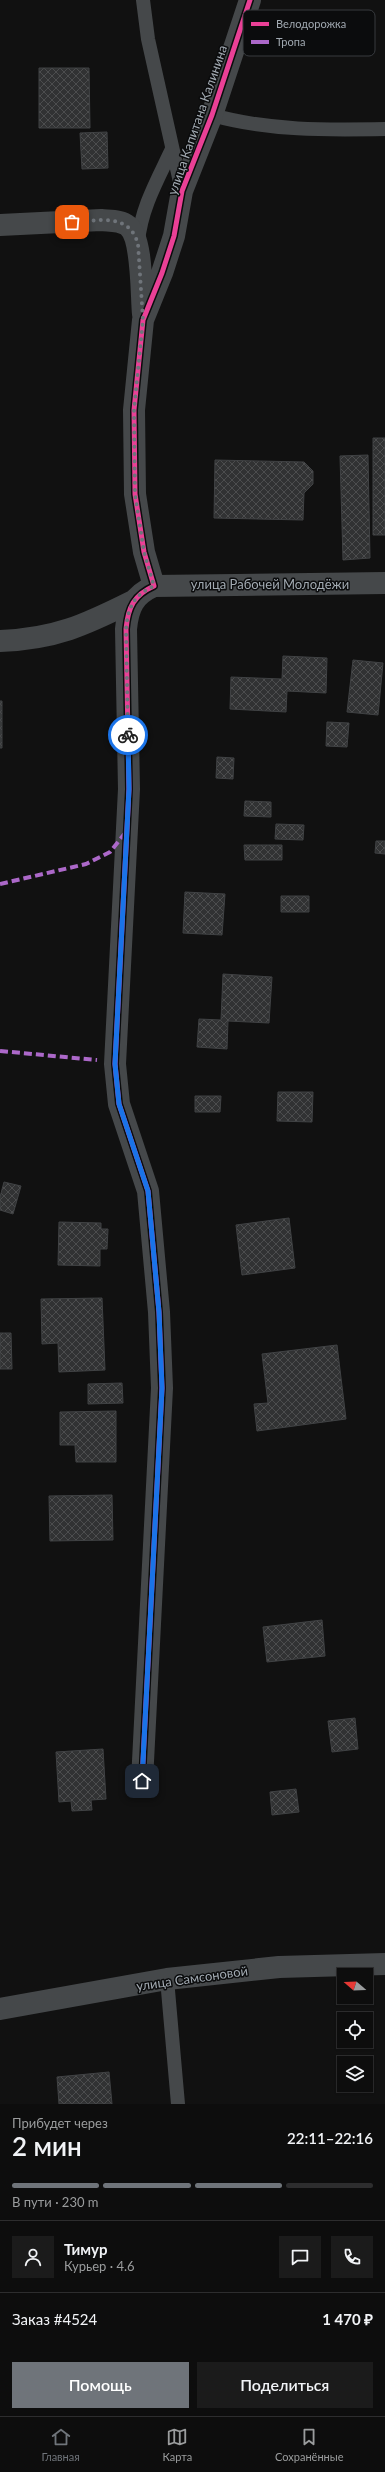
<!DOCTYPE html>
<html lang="ru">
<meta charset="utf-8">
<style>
:root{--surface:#0d0d0d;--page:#1b1b1b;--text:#f1f3f6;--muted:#9a9c9d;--line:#2d2d2e;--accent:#6f747a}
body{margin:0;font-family:Lato,sans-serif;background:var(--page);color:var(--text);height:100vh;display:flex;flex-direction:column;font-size:15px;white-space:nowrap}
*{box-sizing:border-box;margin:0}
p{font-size:13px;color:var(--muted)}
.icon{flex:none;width:22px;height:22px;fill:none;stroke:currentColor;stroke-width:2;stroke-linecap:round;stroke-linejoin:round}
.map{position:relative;height:2104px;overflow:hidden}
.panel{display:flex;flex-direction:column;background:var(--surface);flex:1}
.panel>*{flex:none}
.needle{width:26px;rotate:289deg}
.controls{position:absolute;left:337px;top:1968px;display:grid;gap:8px}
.controls a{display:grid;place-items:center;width:36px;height:36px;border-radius:0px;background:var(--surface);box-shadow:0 1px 3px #0004,0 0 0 1px var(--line);font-size:20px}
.pin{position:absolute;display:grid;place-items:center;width:34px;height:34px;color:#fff;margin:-17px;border-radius:8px;box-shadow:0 2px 6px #0006}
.courier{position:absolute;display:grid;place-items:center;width:40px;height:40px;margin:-20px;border:3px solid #1a73e8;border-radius:50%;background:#fff;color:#222;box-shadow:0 1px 5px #0007}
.summary em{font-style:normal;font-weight:600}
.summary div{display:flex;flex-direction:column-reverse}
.summary{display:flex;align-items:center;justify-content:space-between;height:68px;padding:0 12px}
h1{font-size:26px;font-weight:600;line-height:30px}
.bar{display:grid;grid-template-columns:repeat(4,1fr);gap:6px 4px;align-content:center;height:48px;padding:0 12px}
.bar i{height:5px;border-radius:3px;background:var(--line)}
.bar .selected{background:var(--accent)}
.bar p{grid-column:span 4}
.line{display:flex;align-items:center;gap:10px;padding:0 12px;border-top:1px solid var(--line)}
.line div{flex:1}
.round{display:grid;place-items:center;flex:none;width:42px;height:42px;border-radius:0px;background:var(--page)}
.button{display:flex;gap:8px;margin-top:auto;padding:8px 12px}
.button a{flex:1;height:46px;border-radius:0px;background:var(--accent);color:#fff;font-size:16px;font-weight:600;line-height:46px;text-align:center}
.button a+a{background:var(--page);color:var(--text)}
.tabs{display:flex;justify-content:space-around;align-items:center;height:56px;border-top:1px solid var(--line);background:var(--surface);font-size:11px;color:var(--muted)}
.tabs a{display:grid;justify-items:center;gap:2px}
.tabs .selected{color:var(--accent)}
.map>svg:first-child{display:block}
.building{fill:url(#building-cross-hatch);stroke:#404244}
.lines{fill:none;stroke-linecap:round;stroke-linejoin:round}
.service{stroke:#45484a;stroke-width:14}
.minor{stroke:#45484a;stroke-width:22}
.quiet{stroke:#ac68c9;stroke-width:4;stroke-dasharray:8 4;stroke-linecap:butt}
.cycleway-casing{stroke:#0b0c0d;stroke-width:8}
.cycleway{stroke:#ea4096;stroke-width:5}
.done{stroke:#6f747a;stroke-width:4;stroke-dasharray:0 7.2}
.route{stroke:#1a73e8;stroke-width:5}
.labels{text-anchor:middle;stroke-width:3;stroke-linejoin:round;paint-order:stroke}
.street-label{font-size:13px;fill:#a2aab2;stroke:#0b0c0d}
.key{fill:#0b0c0d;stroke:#383b3f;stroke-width:1}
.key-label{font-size:11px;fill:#a2aab2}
</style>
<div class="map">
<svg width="385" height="2104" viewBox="0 0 385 2104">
<defs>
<pattern id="building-cross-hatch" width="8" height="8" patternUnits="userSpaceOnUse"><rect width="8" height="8" fill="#313233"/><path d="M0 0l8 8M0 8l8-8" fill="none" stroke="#4c4d4e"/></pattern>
</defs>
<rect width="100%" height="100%" fill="#111"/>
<path class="building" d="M39 68H89L90 128H39Z
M107 132 108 168 82 169 80 133Z
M373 438H385V535H373Z
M368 455 370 558 343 560 340 456Z
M215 460 304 462 313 471V484L304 493 303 520 214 518Z
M283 656 327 658 326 693 287 691 286 712 230 709 231 677 282 679Z
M353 660 383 663 378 715 347 712Z
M0 701H2V748H0Z
M327 722 349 723 347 747 326 746Z
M217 757 234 758 233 779 216 778Z
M245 801 271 802V817L244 816Z
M276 824 304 825 303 840 275 839Z
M376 841H385V854L375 853Z
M244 845H282V860H245Z
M185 892 225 894 222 935 183 933Z
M281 896H309V912H281Z
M223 974 272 977 269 1023 228 1021 227 1049 197 1047 199 1019 221 1020Z
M278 1092H313L312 1122 277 1121Z
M195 1096H221L220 1112H195Z
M4 1182 21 1186 13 1214 0 1210V1197Z
M289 1218 295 1268 242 1275 236 1225Z
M59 1222 101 1223V1229H108L107 1249H100V1266L58 1265Z
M102 1298 105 1370 59 1372 58 1343 42 1344 41 1299Z
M0 1333H11L12 1369H0Z
M337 1345 346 1419 257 1431 254 1404 268 1403 262 1354Z
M122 1383 123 1403 88 1404V1384Z
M116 1411V1462H76L75 1445H60V1412Z
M112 1495 113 1540 50 1541 49 1496Z
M322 1620 325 1656 267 1662 263 1627Z
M355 1718 358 1749 332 1752 328 1721Z
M103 1749 106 1799 91 1800 92 1810 72 1811 71 1801 59 1802 56 1752Z
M296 1789 299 1812 272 1815 270 1792Z
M109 2072 112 2104H59L57 2077Z"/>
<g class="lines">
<path class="service" d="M143 0 148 39 182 191
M212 115C269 131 326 130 385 129
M138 242C141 208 158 179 172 149
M167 1979 178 2104"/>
<path class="minor" d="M0 225 101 220C110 221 121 220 128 226 143 238 141 295 143 314
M154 586 385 583
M0 641C55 639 85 625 133 601
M142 1781 162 1388 159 1312 148 1191 119 1104 115 1064 129 789 126 629C128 607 134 595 154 586L144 552 135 494 134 410 143 320 162 273 174 236 182 191 212 115 250 0
M0 2009 167 1979 279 1967 385 1964"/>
<path class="quiet" d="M0 884 86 864 110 852 126 832
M0 1051 97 1060"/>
<g class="cycleway-casing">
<path id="cycleway" d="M142 1781 162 1388 159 1312 148 1191 119 1104 115 1064 129 789 126 629C128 607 134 595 154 586L144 552 135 494 134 410 143 320 162 273 174 236 182 191 212 115 250 0"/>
</g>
<use href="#cycleway" class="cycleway"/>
</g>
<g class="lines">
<path class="done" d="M72 222C99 221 129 212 138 244L143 320 134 410 135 494 144 552 154 586C134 595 128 607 126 629L128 735"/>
<path class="route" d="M128 735 129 789 115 1064 119 1104 148 1191 159 1312 162 1388 142 1781"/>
</g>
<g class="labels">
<g class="street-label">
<text transform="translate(197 120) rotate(-71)" y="5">улица Капитана Калинина</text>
<text x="270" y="589">улица Рабочей Молодёжи</text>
<text transform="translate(192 1978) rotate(-8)" y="5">улица Самсоновой</text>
</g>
</g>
<rect x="243" y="10" width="132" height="46" rx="6" class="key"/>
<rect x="251" y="22" width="18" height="4" fill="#ea4096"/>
<rect x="251" y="40" width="18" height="4" fill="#ac68c9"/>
<g class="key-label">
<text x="276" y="28">Велодорожка</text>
<text x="276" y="46">Тропа</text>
</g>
</svg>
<div class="controls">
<a><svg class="needle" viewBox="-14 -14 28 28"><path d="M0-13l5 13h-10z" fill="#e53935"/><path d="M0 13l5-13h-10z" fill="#9a9c9d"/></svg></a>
<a><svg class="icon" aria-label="locate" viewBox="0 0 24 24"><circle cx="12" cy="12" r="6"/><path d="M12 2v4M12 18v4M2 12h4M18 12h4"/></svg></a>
<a><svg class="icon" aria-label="layers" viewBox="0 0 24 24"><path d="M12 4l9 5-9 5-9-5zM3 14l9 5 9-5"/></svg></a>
</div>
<div class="pin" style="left:72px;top:222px;background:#ea580c"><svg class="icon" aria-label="bag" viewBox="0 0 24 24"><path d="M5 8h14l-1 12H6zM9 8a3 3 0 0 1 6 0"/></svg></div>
<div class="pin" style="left:142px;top:1781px;background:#1f2937"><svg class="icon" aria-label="home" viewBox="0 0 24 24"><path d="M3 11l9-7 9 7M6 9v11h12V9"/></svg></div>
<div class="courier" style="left:128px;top:735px"><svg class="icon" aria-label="bike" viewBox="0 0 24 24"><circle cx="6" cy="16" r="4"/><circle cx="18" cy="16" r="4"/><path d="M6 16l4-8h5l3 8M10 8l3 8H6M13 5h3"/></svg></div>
</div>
<section class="panel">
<div class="summary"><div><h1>2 мин</h1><p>Прибудет через</p></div><em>22:11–22:16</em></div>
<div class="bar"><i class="selected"></i><i class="selected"></i><i class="selected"></i><i></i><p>В пути · 230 m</p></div>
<div class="line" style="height:72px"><a class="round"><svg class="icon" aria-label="person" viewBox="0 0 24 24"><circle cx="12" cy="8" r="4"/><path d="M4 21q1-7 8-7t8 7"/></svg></a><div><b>Тимур</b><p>Курьер · 4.6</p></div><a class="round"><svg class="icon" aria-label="chat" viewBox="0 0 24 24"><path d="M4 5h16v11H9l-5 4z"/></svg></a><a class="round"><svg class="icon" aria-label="phone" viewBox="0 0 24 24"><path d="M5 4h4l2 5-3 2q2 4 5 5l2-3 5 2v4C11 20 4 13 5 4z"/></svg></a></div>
<div class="line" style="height:52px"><div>Заказ #4524</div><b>1 470 ₽</b></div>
<div class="button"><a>Помощь</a><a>Поделиться</a></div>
</section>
<nav class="tabs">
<a class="selected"><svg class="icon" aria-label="home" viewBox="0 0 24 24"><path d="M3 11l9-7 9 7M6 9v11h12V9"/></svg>Главная</a>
<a><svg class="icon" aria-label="map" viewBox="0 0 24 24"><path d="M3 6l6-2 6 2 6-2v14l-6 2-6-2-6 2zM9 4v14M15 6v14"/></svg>Карта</a>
<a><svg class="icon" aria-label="saved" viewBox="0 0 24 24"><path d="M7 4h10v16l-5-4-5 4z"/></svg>Сохранённые</a>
</nav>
